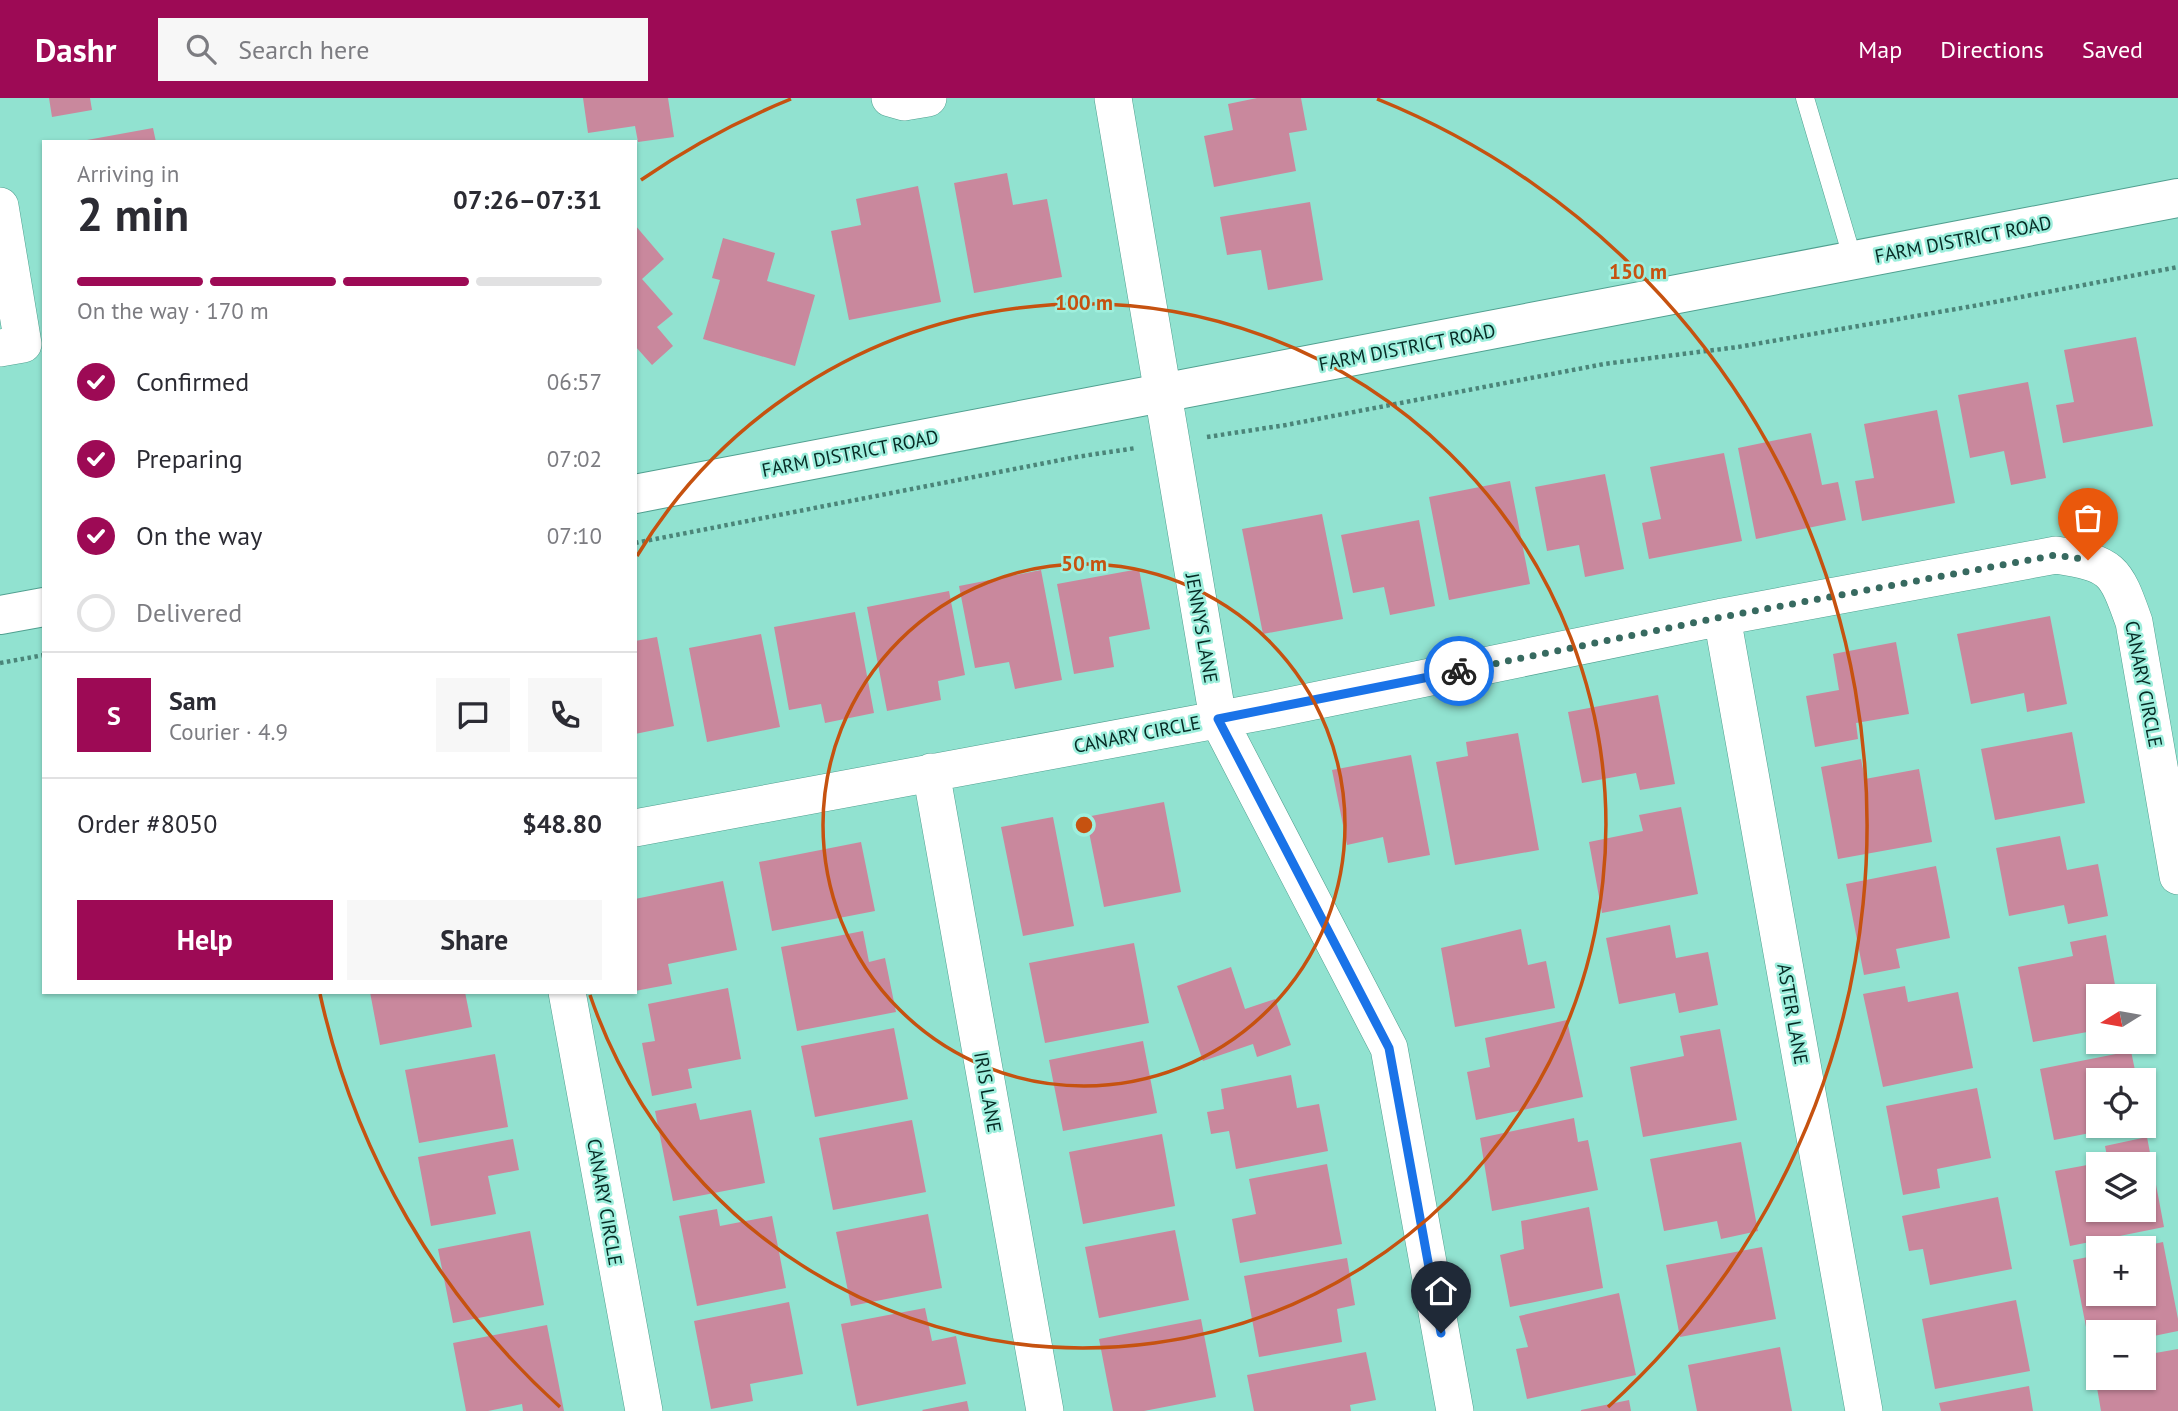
<!DOCTYPE html>
<meta charset="utf-8">
<style>
:root{--surface:#fff;--page:#f7f7f7;--text:#2b2b33;--muted:#7c7c81;--line:#e1e1e2;--accent:#9d0a55}
body{margin:0;font-family:"PT Sans",sans-serif;background:var(--page);color:var(--text);height:100vh;display:flex;flex-direction:column;font-size:26px;white-space:nowrap}
*{box-sizing:border-box;margin:0}
p{font-size:23px;color:var(--muted)}
.icon{flex:none;width:38px;height:38px;fill:none;stroke:currentColor;stroke-width:2;stroke-linecap:round;stroke-linejoin:round}
.map{position:relative;flex:1;overflow:hidden}
.panel{position:absolute;left:42px;top:42px;width:595px;height:854px;display:flex;flex-direction:column;background:var(--surface);border-radius:0px;box-shadow:0 2px 5px #0004}
.panel>*{flex:none}
.needle{width:46px;rotate:259deg}
.fabs{position:absolute;left:2086px;top:886px;display:grid;gap:14px}
.fabs a{display:grid;place-items:center;width:70px;height:70px;border-radius:0px;background:var(--surface);box-shadow:0 2px 5px #0004;font-size:35px}
.pin{position:absolute;display:grid;place-items:center;width:60px;height:60px;color:#fff;margin:-72px -30px;border-radius:50% 50% 50% 0;rotate:-45deg;box-shadow:0 0 7px #0007}
.pin .icon{rotate:45deg}
.courier{position:absolute;display:grid;place-items:center;width:70px;height:70px;margin:-35px;border:5px solid #1a73e8;border-radius:50%;background:#fff;color:#222;box-shadow:0 2px 9px #0007}
.summary em{font-style:normal;font-weight:600}
.summary div{display:flex;flex-direction:column-reverse}
.summary{display:flex;align-items:center;justify-content:space-between;height:119px;padding:0 35px}
h1{font-size:46px;font-weight:600;line-height:52px}
.bar{display:grid;grid-template-columns:repeat(4,1fr);gap:10px 7px;align-content:center;height:84px;padding:0 35px}
.bar i{height:9px;border-radius:5px;background:var(--line)}
.bar .current{background:var(--accent)}
.bar p{grid-column:span 4}
.line{display:flex;align-items:center;gap:18px;padding:0 35px;border-top:2px solid var(--line)}
.line div{flex:1}
.round{display:grid;place-items:center;flex:none;width:74px;height:74px;border-radius:0px;background:var(--page)}
ol{padding:0 35px;list-style:none}
li{display:flex;align-items:center;gap:21px;height:77px}
li p{margin-inline-start:auto}
li .icon{padding:7px;border-radius:50%;background:var(--accent);color:#fff;stroke-width:4}
li:last-child{color:var(--muted)}
li i{width:38px;height:38px;border:4px solid var(--line);border-radius:50%}
.button{display:flex;gap:14px;margin-top:auto;padding:14px 35px}
.button a{flex:1;height:80px;border-radius:0px;background:var(--accent);color:#fff;font-size:28px;font-weight:600;line-height:80px;text-align:center}
.button a+a{background:var(--page);color:var(--text)}
header{display:flex;align-items:center;gap:42px;box-sizing:border-box;height:98px;padding:0 35px;background:var(--accent);color:#fff}
header strong{font-size:33px}
nav{display:flex;gap:38px;margin-inline-start:auto;font-size:24px}
.search{width:490px;height:63px;background:var(--page);display:flex;align-items:center;gap:18px;box-sizing:border-box;padding:0 24px;border-radius:0px;color:var(--muted);font-size:26px}
.map>svg:first-child{display:block}
.building{fill:#c9889d}
.lines{fill:none;stroke-linecap:round;stroke-linejoin:round}
.lane-casing{stroke:#50a090;stroke-width:19}
.street-casing{stroke:#50a090;stroke-width:38}
.secondary-casing{stroke:#50a090;stroke-width:40}
.path{stroke:#4b8579;stroke-width:4.5;stroke-dasharray:3.5 3.5;stroke-linecap:butt}
.lane{stroke:#fff;stroke-width:18}
.street{stroke:#fff;stroke-width:37}
.secondary{stroke:#fff;stroke-width:38}
.done{stroke:#376a60;stroke-width:7;stroke-dasharray:0 12.6}
.route{stroke:#1a73e8;stroke-width:9}
.ring{fill:none;stroke:#c65210;stroke-width:3.5}
.labels{text-anchor:middle;stroke-width:5;stroke-linejoin:round;paint-order:stroke}
.street-label{font-size:19px;fill:#062a24;stroke:#9eefdd}
.centre{fill:#c65210;stroke:#9eefdd;stroke-width:3.5}
.ring-label{font-size:21px;text-anchor:middle;font-weight:bold;fill:#c65210;stroke:#9eefdd;stroke-width:5;stroke-linejoin:round;paint-order:stroke}
</style>
<header>
<strong>Dashr</strong>
<div class="search"><svg class="icon" aria-label="search" viewBox="0 0 24 24"><circle cx="10" cy="10" r="6"/><path d="M15 15l6 6"/></svg>Search here</div>
<nav><a>Map</a><a>Directions</a><a>Saved</a></nav>
</header>
<div class="map">
<svg width="2178" height="1313" viewBox="0 0 2178 1313">
<rect width="100%" height="100%" fill="#91e2d0"/>
<path class="building" d="M49 0H90L92 12 52 19Z
M583 0H668L674 39 638 44 635 28 588 35Z
M1257 0H1301L1307 32 1289 35 1296 73 1214 89 1204 38 1233 32 1228 6Z
M153 30 156 44H87V42Z
M1007 75 1013 107 1047 101 1062 179 974 195 954 85Z
M918 88 941 204 849 222 831 133 861 127 856 101Z
M1310 104 1323 182 1268 192 1261 152 1227 157 1220 119Z
M635 127 664 161 642 181 673 216 657 229 673 248 652 267 635 248Z
M723 140 775 155 767 183 815 197 795 268 703 241 720 182 712 180Z
M2136 239 2153 328 2063 345 2056 307 2074 304 2064 252Z
M2028 284 2046 380 2011 387 2004 353 1970 360 1958 297Z
M1937 312 1955 405 1862 423 1855 383 1874 380 1864 326Z
M1811 335 1822 387 1838 384 1846 422 1756 441 1738 350Z
M1724 355 1742 443 1649 461 1642 425 1661 421 1650 369Z
M1605 376 1624 471 1585 479 1579 447 1547 453 1535 389Z
M1510 383 1530 486 1449 502 1429 399Z
M1322 416 1343 521 1263 536 1242 431Z
M1419 422 1435 508 1390 517 1384 489 1353 495 1341 437Z
M1139 471 1150 531 1109 539 1114 569 1074 576 1057 486Z
M1041 472 1062 582 1015 591 1009 564 975 570 959 488Z
M949 493 965 577 938 583 941 602 887 613 867 509Z
M855 514 874 615 825 625 821 606 789 612 774 529Z
M2050 518 2067 606 2027 614 2024 595 1971 606 1957 536Z
M761 536 780 629 707 644 689 550Z
M657 539 674 628 635 636V543Z
M1896 544 1909 616 1856 625 1858 641 1815 649 1806 598 1839 592 1833 556Z
M1658 597 1675 686 1640 692 1636 675 1582 685 1568 614Z
M2072 634 2085 705 1995 722 1981 651Z
M1518 635 1539 752 1455 767 1436 664 1468 658 1466 644Z
M1411 657 1430 757 1388 765 1383 739 1347 747 1332 672Z
M1861 661 1865 681 1919 671 1932 744 1838 761 1821 669Z
M1164 704 1181 794 1104 809 1086 719Z
M1681 709 1698 796 1602 815 1589 744 1643 733 1639 717Z
M1053 719 1074 828 1023 838 1001 729Z
M2060 738 2067 772 2098 766 2108 818 2068 826 2064 807 2009 818 1996 750Z
M861 744 875 813 772 833 759 764Z
M1936 768 1950 840 1896 851 1900 870 1864 877 1846 786Z
M723 783 737 852 668 866 672 886 635 893V801Z
M1670 827 1676 860 1708 854 1718 907 1679 915 1675 895 1619 906 1606 840Z
M1521 831 1528 867 1546 863 1555 910 1455 929 1441 850Z
M863 833 869 864 885 860 896 914 797 933 781 849Z
M2106 837 2117 898H2098V932L2033 944 2018 869 2073 858 2070 844Z
M1134 845 1149 925 1045 945 1029 865Z
M1231 869 1245 911 1275 901 1291 947 1257 959 1253 946 1203 963 1177 888Z
M1905 888 1908 904 1958 894 1973 970 1883 989 1863 896Z
M728 890 741 961 688 971 692 990 652 998 642 945 655 943 648 906Z
M370 894H465L472 929 380 947Z
M1567 922 1583 999 1476 1022 1467 974 1490 969 1485 940Z
M894 930 908 1001 815 1019 801 948Z
M1720 931 1737 1022 1643 1039 1630 969 1684 958 1680 938Z
M1143 943 1157 1015 1063 1033 1049 962Z
M2131 953 2137 982H2098V1027L2121 1029 2054 1042 2040 971Z
M495 956 508 1029 419 1045 405 972Z
M1291 977 1297 1010 1319 1006 1328 1053 1236 1071 1229 1033 1211 1036 1207 1014 1224 1011 1221 991Z
M1977 990 1991 1060 1937 1071 1940 1090 1903 1097 1886 1008Z
M696 1005 700 1022 751 1012 765 1085 673 1103 655 1013Z
M1574 1020 1578 1044 1588 1042 1598 1092 1492 1113 1480 1040Z
M912 1022 926 1094 833 1112 819 1040Z
M1162 1036 1175 1108 1083 1126 1069 1054Z
M2147 1039 2164 1129 2070 1148 2055 1073 2098 1065V1111H2144V1066L2100 1064 2108 1063 2105 1048Z
M513 1041 519 1072 488 1078 496 1116 431 1128 418 1059Z
M1741 1044 1758 1133 1721 1141 1717 1123 1664 1133 1650 1061Z
M1327 1066 1342 1146 1240 1165 1232 1121 1256 1116 1249 1081Z
M1998 1099 2012 1171 1930 1187 1923 1151 1909 1153 1902 1118Z
M1589 1109 1603 1190 1510 1209 1500 1157 1524 1151 1521 1123Z
M717 1111 720 1128 772 1118 786 1190 697 1208 679 1118Z
M928 1116 942 1190 851 1208 836 1134Z
M1175 1132 1189 1202 1099 1220 1085 1149Z
M530 1133 544 1207 453 1225 438 1151Z
M2163 1144 2178 1221V1233L2144 1240 2139 1224 2087 1234 2073 1162 2098 1157V1195H2144V1148Z
M1762 1149 1776 1221 1680 1239 1666 1167Z
M1347 1160 1355 1207 1337 1211 1342 1244 1259 1259 1244 1178Z
M1619 1195 1636 1277 1527 1301 1516 1251 1528 1249 1519 1218Z
M2016 1202 2030 1273 1935 1291 1922 1221Z
M789 1204 803 1276 750 1286 753 1303 711 1311 694 1223Z
M925 1210 932 1243 956 1238 966 1286 857 1308 841 1226Z
M1201 1221 1216 1299 1144 1313H1113L1099 1241Z
M547 1227 564 1313H523L522 1306 488 1313H466L453 1245Z
M1780 1249 1792 1313H1697L1688 1267Z
M2178 1251V1313H2101L2096 1284 2121 1279H2144V1275H2148L2144 1257Z
M1366 1254 1376 1302 1350 1307 1351 1313H1254L1247 1277Z
M2029 1288 2033 1313H1941L1939 1305Z
M1629 1302 1631 1313H1581V1312Z
M967 1303 969 1313H923L922 1312Z"/>
<g class="lines">
<g class="lane-casing">
<path id="lane" d="M1805 0 1853 162"/>
</g>
<g class="street-casing">
<path id="street" d="M890 0 904 4 928 0
M1113 0 1218 621 1389 950 1455 1313
M0 108 23 246 0 250
M1722 519 1864 1313
M931 674 1045 1313
M635 730 1270 612 1722 519 2056 457C2112 466 2115 470 2134 524L2178 778
M567 894 644 1313"/>
</g>
<g class="secondary-casing">
<path id="secondary" d="M635 396 2178 100
M0 517 44 509"/>
</g>
<path class="path" d="M1207 339 1286 327 1604 266 1738 249 1979 207 2178 169
M635 445 1076 359 1136 350
M0 565 44 557"/>
<use href="#lane" class="lane"/>
<use href="#street" class="street"/>
<use href="#secondary" class="secondary"/>
</g>
<g class="lines">
<path class="done" d="M1459 573 1722 519 2056 457 2088 462"/>
<path class="route" d="M1441 1235 1389 950 1218 621 1459 573"/>
</g>
<g class="ring">
<circle cx="1084" cy="727" r="261"/>
<path d="M637 458A522 522 0 1 1 590 897"/>
<path d="M560 1309A783 783 0 0 1 320 896M641 82A783 783 0 0 1 791 1M1377 1A783 783 0 0 1 1608 1309"/>
</g>
<g class="labels">
<g class="street-label">
<text transform="translate(1963 141) rotate(-11)" y="7">FARM DISTRICT ROAD</text>
<text transform="translate(1407 249) rotate(-11)" y="7">FARM DISTRICT ROAD</text>
<text transform="translate(850 355) rotate(-11)" y="7">FARM DISTRICT ROAD</text>
<text transform="translate(1202 530) rotate(80)" y="7">JENNYS LANE</text>
<text transform="translate(2144 586) rotate(79)" y="7">CANARY CIRCLE</text>
<text transform="translate(1137 636) rotate(-11)" y="7">CANARY CIRCLE</text>
<text transform="translate(1793 916) rotate(80)" y="7">ASTER LANE</text>
<text transform="translate(988 994) rotate(80)" y="7">IRIS LANE</text>
<text transform="translate(605 1104) rotate(80)" y="7">CANARY CIRCLE</text>
</g>
</g>
<circle cx="1084" cy="727" r="10" class="centre"/>
<g class="ring-label">
<text x="1638" y="181">150 m</text>
<text x="1084" y="212">100 m</text>
<text x="1084" y="473">50 m</text>
</g>
</svg>
<div class="fabs">
<a><svg class="needle" viewBox="-14 -14 28 28"><path d="M0-13l5 13h-10z" fill="#e53935"/><path d="M0 13l5-13h-10z" fill="#7c7c81"/></svg></a>
<a><svg class="icon" aria-label="locate" viewBox="0 0 24 24"><circle cx="12" cy="12" r="6"/><path d="M12 2v4M12 18v4M2 12h4M18 12h4"/></svg></a>
<a><svg class="icon" aria-label="layers" viewBox="0 0 24 24"><path d="M12 4l9 5-9 5-9-5zM3 14l9 5 9-5"/></svg></a>
<a>+</a>
<a>−</a>
</div>
<div class="pin" style="left:2088px;top:462px;background:#ea580c"><svg class="icon" aria-label="bag" viewBox="0 0 24 24"><path d="M5 8h14l-1 12H6zM9 8a3 3 0 0 1 6 0"/></svg></div>
<div class="pin" style="left:1441px;top:1235px;background:#1f2937"><svg class="icon" aria-label="home" viewBox="0 0 24 24"><path d="M3 11l9-7 9 7M6 9v11h12V9"/></svg></div>
<div class="courier" style="left:1459px;top:573px"><svg class="icon" aria-label="bike" viewBox="0 0 24 24"><circle cx="6" cy="16" r="4"/><circle cx="18" cy="16" r="4"/><path d="M6 16l4-8h5l3 8M10 8l3 8H6M13 5h3"/></svg></div>
<section class="panel">
<div class="summary"><div><h1>2 min</h1><p>Arriving in</p></div><em>07:26–07:31</em></div>
<div class="bar"><i class="current"></i><i class="current"></i><i class="current"></i><i></i><p>On the way · 170 m</p></div>
<ol>
<li><svg class="icon" aria-label="check" viewBox="0 0 24 24"><path d="M5 12l5 5 9-10"/></svg>Confirmed<p>06:57</p></li>
<li><svg class="icon" aria-label="check" viewBox="0 0 24 24"><path d="M5 12l5 5 9-10"/></svg>Preparing<p>07:02</p></li>
<li><svg class="icon" aria-label="check" viewBox="0 0 24 24"><path d="M5 12l5 5 9-10"/></svg>On the way<p>07:10</p></li>
<li><i></i>Delivered</li>
</ol>
<div class="line" style="height:126px"><b class="round" style="background:var(--accent);color:#fff">S</b><div><b>Sam</b><p>Courier · 4.9</p></div><a class="round"><svg class="icon" aria-label="chat" viewBox="0 0 24 24"><path d="M4 5h16v11H9l-5 4z"/></svg></a><a class="round"><svg class="icon" aria-label="phone" viewBox="0 0 24 24"><path d="M5 4h4l2 5-3 2q2 4 5 5l2-3 5 2v4C11 20 4 13 5 4z"/></svg></a></div>
<div class="line" style="height:91px"><div>Order #8050</div><b>$48.80</b></div>
<div class="button"><a>Help</a><a>Share</a></div>
</section>
</div>
